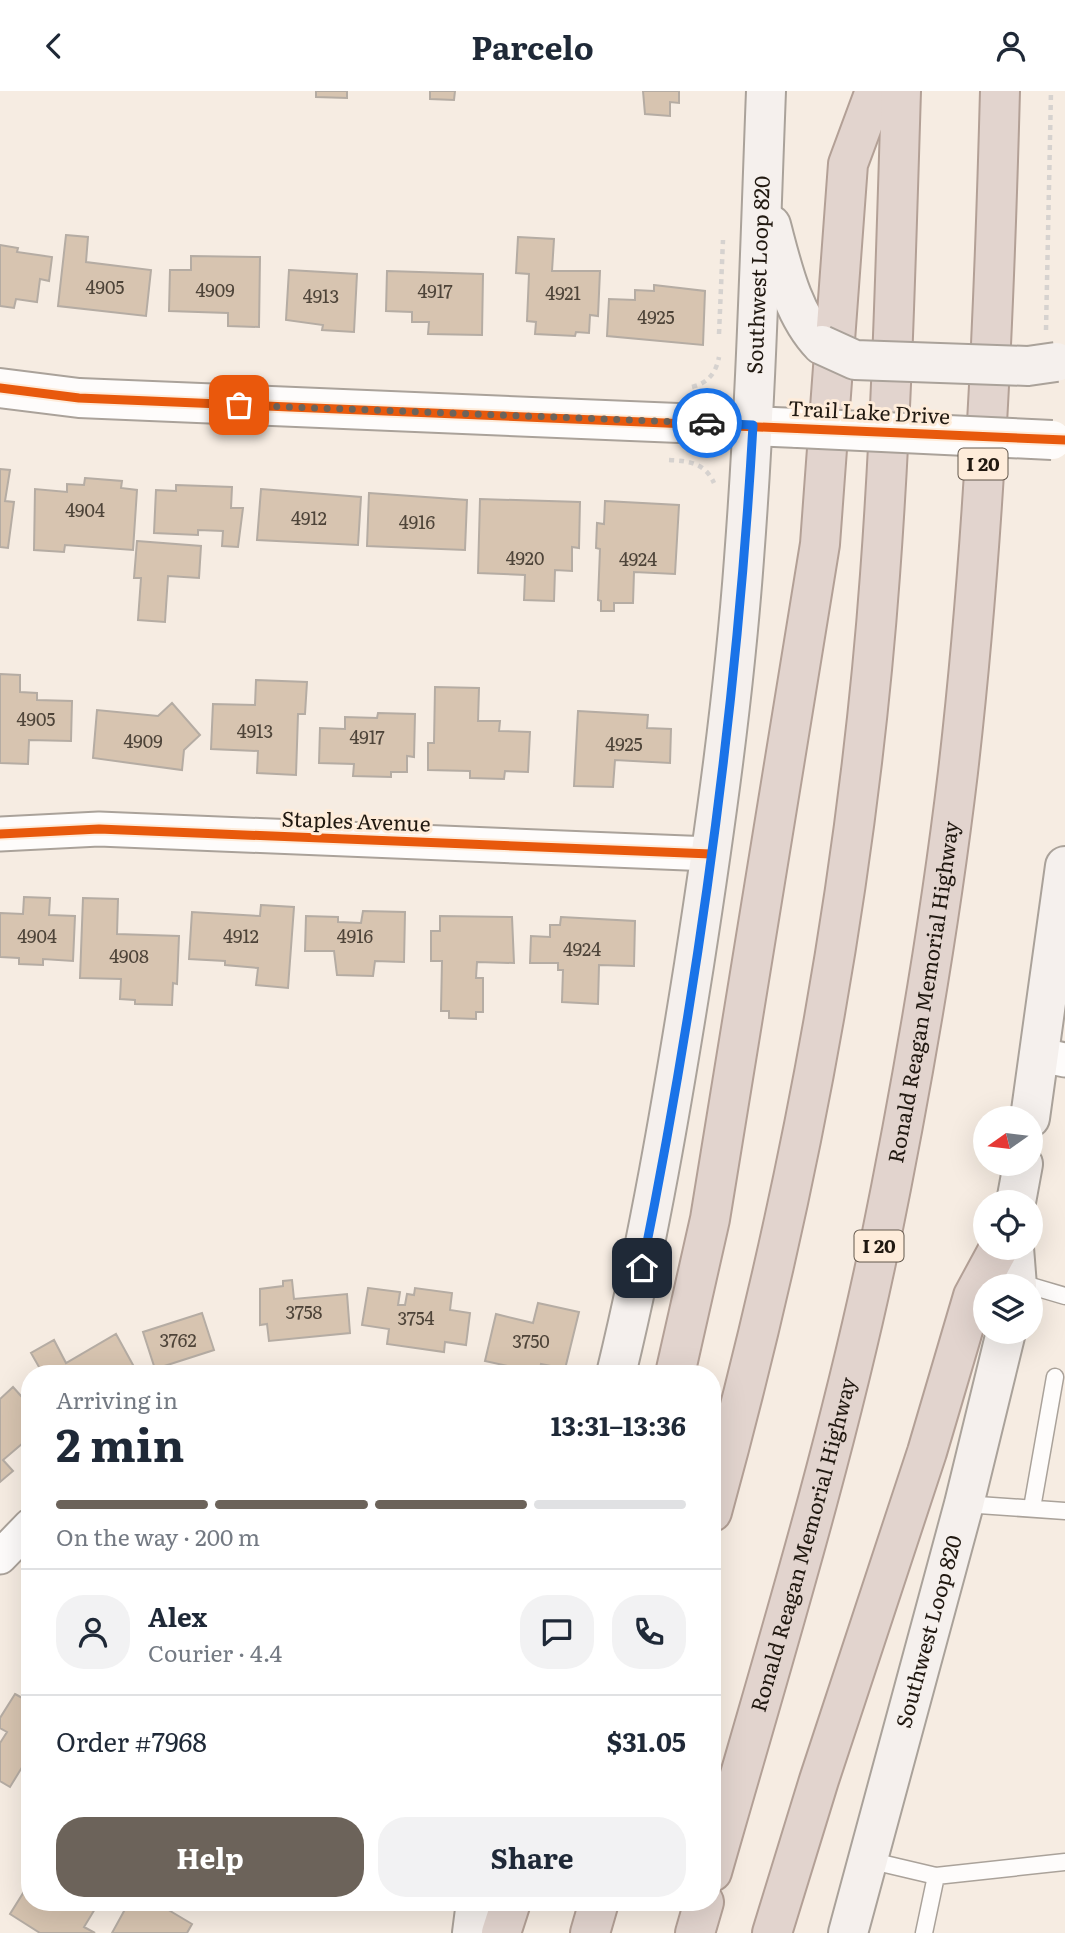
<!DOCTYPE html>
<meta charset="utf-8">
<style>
:root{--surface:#fff;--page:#f2f2f3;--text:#1f2937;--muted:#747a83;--line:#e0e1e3;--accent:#6c635a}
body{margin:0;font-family:Literata,serif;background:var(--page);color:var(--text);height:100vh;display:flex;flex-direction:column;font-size:26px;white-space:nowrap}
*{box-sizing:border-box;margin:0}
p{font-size:23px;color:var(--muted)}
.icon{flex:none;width:38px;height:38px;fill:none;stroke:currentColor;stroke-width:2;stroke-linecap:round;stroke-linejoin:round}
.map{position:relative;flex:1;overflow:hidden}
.sheet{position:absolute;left:21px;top:1274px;width:700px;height:546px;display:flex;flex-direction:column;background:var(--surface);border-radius:28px;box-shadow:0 7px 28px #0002}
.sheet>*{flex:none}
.needle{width:46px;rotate:256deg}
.tools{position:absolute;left:973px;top:1015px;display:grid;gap:14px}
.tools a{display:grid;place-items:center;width:70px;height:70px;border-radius:50%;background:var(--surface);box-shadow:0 7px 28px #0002;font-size:35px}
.pin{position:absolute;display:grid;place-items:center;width:60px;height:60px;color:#fff;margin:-30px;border-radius:14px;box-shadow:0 4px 10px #0006}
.courier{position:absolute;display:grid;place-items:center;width:70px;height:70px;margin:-35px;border:5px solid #1a73e8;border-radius:50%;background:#fff;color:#222;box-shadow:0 2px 9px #0007}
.summary em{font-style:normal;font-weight:700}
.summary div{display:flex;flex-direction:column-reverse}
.summary{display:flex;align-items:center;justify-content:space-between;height:119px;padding:0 35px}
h1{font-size:46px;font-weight:700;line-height:52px}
.bar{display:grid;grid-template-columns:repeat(4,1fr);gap:10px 7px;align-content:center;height:84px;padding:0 35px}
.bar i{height:9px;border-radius:5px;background:var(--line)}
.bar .active{background:var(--accent)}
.bar p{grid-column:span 4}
.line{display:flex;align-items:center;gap:18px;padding:0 35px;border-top:2px solid var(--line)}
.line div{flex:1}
.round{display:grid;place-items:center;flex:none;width:74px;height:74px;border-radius:28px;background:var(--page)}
.action{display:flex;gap:14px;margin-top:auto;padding:14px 35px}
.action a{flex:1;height:80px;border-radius:28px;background:var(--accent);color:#fff;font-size:28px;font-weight:700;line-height:80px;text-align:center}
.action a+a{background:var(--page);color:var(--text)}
header{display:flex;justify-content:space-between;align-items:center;height:91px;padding:0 35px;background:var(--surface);font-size:32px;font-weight:700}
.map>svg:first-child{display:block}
.building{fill:#d7c4b0;stroke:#b5aca3;stroke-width:2}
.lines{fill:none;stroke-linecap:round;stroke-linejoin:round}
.service-casing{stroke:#aaa29a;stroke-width:19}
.minor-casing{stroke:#aaa29a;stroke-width:37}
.tertiary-casing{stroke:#aaa29a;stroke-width:42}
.secondary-casing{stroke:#aaa29a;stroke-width:42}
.motorway-casing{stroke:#b3a096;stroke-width:42}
.path{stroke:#d6d2cf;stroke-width:4.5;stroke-dasharray:5 5;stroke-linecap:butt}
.service{stroke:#fefcfb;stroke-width:16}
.minor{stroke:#fefcfb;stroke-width:33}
.tertiary{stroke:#fefcfb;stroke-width:38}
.secondary{stroke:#f5f0ed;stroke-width:38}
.motorway{stroke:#e2d4ce;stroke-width:38}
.tertiary-bridge-casing{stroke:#aaa29a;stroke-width:42;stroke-linecap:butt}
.secondary-bridge-casing{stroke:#aaa29a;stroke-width:42;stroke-linecap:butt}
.tertiary-bridge{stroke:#fefcfb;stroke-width:38}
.secondary-bridge{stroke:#f5f0ed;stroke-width:38}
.cycleway-casing{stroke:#feecda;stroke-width:13}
.cycleway{stroke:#e8590c;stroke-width:9}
.done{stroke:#6c635a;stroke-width:7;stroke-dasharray:0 12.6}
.route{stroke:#1a73e8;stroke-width:9}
.labels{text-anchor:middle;stroke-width:6;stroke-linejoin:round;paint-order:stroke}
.number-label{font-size:18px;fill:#4e4439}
.shield{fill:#feecda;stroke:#63584d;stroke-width:2}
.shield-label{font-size:19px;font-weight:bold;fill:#211911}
.street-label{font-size:21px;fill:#211911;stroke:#feecda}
</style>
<header><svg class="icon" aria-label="back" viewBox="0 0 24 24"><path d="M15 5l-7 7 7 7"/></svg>Parcelo<svg class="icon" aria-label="person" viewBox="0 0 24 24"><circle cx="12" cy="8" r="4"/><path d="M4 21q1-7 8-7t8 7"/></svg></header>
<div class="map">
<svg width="1065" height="1842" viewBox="0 0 1065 1842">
<rect width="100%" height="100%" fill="#f6ece2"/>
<path class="building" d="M316 0H347V7L316 6Z
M430 0H455L454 9 430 8Z
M643 0H679V12L670 11V25L645 23Z
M66 144 88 146 86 171 151 179 146 225 58 215Z
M518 146 554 148 552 180H600L598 225 590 224 589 242 576 241 575 245 535 243 536 231 527 230 529 183 516 182Z
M0 154 18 157 17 161 52 166 49 190 40 188 37 211 16 208 14 217 0 215Z
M191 165 260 166 259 236 228 235V222L169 220 170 179H191Z
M289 179 357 183 354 241 322 239 323 234 286 229Z
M387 180 483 183 482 244 428 243 429 231H412V221L386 220Z
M654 194 705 200 703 254 607 245 609 208 635 209V199L654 200Z
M0 378 10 379 5 410 14 411 8 457 0 456Z
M85 387 122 390 121 397 137 399 133 459 65 454 64 461 34 459 35 398 67 401V393L84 394Z
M176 394 232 396 231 417H243L238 456 222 455 223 440 198 439V444L154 442 156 399 176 400Z
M261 398 361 406 358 454 257 449Z
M369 402 467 409 465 459 367 455Z
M480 408 580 411 579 457 572 456V480L555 479 554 510 524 509 525 484 478 482Z
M605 410 679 414 675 483 634 481 633 512H614V520H601V510L598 509 600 458 596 457 597 432 604 433Z
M137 450 201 455 199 487 168 485 165 531 138 529 141 487H134Z
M0 583 20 584V601L37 602V609L72 610 71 650 29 649 28 673 0 672Z
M256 589 307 591 305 623H298L296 684 257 682 258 660 211 658 213 613 255 614Z
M435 596 479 597 478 630H500L499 640 530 641 528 681 505 680 504 688 470 687V680L428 679V652H434Z
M172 612 200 644 184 659 182 679 93 667 97 619 158 625Z
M578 620 648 624 647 637 671 638 670 672 615 669 613 696 574 695Z
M378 622 415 623 414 666 407 665V681H391V686L353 685 354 673 319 672 320 637 345 638V626L377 627Z
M24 806 50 807 49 824 75 825 73 870 43 868V874L19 873V867L0 866V822L23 823Z
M83 807 118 808 117 843 179 845 177 893 173 892 172 914 135 913V909L120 908 121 888 80 887Z
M261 814 294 816 288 897 256 894 258 877 225 874V870L189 868 192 821 260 825Z
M363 820 405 821 404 871 375 870 373 885 337 884 334 860H305L306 825 338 826V831L361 832Z
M440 825 512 826 514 872 477 871 476 887H483V921H476V928L449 927V920H441L442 870H431V840H440Z
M561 826 635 830 634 875 599 874 598 913 562 911 563 879H558V872H530L531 845 550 846V834H560Z
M292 1189 294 1208 347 1203 350 1242 269 1250 267 1233 260 1234V1198L283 1195V1190Z
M368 1197 400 1201 398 1214H405L407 1203 414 1204 415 1197 452 1202 450 1219 470 1222 466 1254 445 1251 444 1261 387 1253 389 1238 362 1234Z
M538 1212 579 1221 565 1278 541 1273 539 1282 485 1270 496 1223 533 1232Z
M202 1222 214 1259 155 1278 143 1241Z
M116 1243 138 1283H43L31 1262 54 1249 66 1272Z
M13 1296 30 1315V1346L3 1369 13 1380 0 1391V1308Z
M15 1603 26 1609 30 1606V1676L24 1673 10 1696 0 1690V1652L7 1641 0 1637V1627Z
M30 1791V1811L98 1813 84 1836 95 1842H40L10 1823Z
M129 1811H155L192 1833 187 1842H112Z"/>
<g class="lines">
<g class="service-casing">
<path id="service" d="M1031 1195 1065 1205
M964 1413 1065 1420
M1032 1417 1055 1286
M868 1769 936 1785 1065 1771
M924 1842 936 1785"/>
</g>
<g class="minor-casing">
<path id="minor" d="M0 743 99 738 711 763
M1041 964 1065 969
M0 1466 30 1435"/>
</g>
<g class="tertiary-casing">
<path id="tertiary" d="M0 297 79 307 798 337"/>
</g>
<g class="secondary-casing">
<g id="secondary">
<path d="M771 134C782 175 792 223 822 254"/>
<path d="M1030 1027 1065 775"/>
<path d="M1016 1111 1023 1073"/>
<path d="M1014 1157 1017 1195"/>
<path id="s1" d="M616 1283C649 1147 672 1012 694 874 715 739 734 604 744 468 756 312 760 156 766 0"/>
<path d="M472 1842 476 1811"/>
<path id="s2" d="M848 1842 964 1413 1006 1241"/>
</g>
</g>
<g class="motorway-casing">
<g id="motorway">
<path d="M675 1283 710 1128 820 453 848 73 875 0"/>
<path d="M712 1421C796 1115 857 800 880 484 892 323 896 161 901 0"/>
<path id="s3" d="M712 1781C771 1574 835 1367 879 1157 911 1000 939 840 958 681 984 455 994 227 1000 0"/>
<path d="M501 1842 511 1811"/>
<path d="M590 1842 599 1811"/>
<path d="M695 1842 704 1811"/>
<path d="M772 1842 819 1689 927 1361 973 1205 999 1157"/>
</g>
</g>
<path class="path" d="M1046 239 1051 0
M719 243 723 149
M692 296C708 292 716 282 719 266
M669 369C689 370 705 372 714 392"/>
<use href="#service" class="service"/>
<use href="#minor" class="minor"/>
<use href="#tertiary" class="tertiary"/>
<use href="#secondary" class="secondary"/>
<use href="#motorway" class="motorway"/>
<g class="tertiary-bridge-casing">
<path id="tertiary-bridge" d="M798 337 1052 349"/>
</g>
<g class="secondary-bridge-casing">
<path id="secondary-bridge" d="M822 254 855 269 1028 275 1056 271"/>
</g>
<use href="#tertiary-bridge" class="tertiary-bridge"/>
<use href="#secondary-bridge" class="secondary-bridge"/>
<g class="cycleway-casing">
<path id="cycleway" d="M0 297 79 307 1065 349
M0 743 99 738 711 763"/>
</g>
<use href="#cycleway" class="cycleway"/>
</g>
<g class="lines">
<path class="done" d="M239 314 707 332"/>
<path class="route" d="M642 1177C698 899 737 617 753 334L707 332"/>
</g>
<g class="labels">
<g class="number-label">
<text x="105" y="203">4905</text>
<text x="215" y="206">4909</text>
<text x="435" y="207">4917</text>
<text x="563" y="209">4921</text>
<text x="321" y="212">4913</text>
<text x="656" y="233">4925</text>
<text x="85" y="426">4904</text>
<text x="309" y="434">4912</text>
<text x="417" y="438">4916</text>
<text x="525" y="474">4920</text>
<text x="638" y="475">4924</text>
<text x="36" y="635">4905</text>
<text x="255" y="647">4913</text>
<text x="367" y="653">4917</text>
<text x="143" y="657">4909</text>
<text x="624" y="660">4925</text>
<text x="37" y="852">4904</text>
<text x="241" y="852">4912</text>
<text x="355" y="852">4916</text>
<text x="582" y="865">4924</text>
<text x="129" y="872">4908</text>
<text x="304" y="1228">3758</text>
<text x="416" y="1234">3754</text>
<text x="178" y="1256">3762</text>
<text x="531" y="1257">3750</text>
</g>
<g class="shield">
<rect x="958.5" y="357.5" width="49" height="31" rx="5"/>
<rect x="854.5" y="1139.5" width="49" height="31" rx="5"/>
</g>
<g class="shield-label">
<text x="983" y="380">I 20</text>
<text x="879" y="1162">I 20</text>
</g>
<g class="street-label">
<text dy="7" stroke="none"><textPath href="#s1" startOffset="1110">Southwest Loop 820</textPath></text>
<text transform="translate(869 322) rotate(3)" y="7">Trail Lake Drive</text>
<text transform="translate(356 731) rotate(2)" y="7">Staples Avenue</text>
<text dy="7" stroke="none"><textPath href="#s3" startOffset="906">Ronald Reagan Memorial Highway</textPath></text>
<text dy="7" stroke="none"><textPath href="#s3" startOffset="340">Ronald Reagan Memorial Highway</textPath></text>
<text dy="7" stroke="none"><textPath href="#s2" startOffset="312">Southwest Loop 820</textPath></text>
</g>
</g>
</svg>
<div class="tools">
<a><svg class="needle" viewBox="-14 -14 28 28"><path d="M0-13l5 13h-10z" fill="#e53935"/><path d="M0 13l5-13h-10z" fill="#747a83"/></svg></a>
<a><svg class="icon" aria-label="locate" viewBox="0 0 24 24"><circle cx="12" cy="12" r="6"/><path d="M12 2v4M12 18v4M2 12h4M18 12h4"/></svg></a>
<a><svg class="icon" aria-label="layers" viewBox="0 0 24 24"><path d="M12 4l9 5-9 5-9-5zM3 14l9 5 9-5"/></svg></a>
</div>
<div class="pin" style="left:239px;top:314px;background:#ea580c"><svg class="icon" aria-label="bag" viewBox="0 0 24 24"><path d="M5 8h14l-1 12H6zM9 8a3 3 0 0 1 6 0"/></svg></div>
<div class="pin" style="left:642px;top:1177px;background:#1f2937"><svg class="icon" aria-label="home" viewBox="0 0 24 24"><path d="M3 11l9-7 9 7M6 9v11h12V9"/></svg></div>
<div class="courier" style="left:707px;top:332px"><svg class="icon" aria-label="car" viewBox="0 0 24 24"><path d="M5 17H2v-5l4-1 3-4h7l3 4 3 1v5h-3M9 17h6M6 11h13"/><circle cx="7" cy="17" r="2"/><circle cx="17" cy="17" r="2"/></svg></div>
<section class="sheet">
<div class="summary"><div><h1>2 min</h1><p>Arriving in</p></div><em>13:31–13:36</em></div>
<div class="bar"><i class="active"></i><i class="active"></i><i class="active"></i><i></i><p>On the way · 200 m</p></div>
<div class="line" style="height:126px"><a class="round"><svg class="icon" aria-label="person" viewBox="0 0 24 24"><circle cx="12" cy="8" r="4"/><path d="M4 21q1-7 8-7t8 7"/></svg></a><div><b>Alex</b><p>Courier · 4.4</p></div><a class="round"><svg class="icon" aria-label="chat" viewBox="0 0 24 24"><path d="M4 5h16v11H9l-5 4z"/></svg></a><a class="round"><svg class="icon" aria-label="phone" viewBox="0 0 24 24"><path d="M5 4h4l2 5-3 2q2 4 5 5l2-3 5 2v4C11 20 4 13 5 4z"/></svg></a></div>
<div class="line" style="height:91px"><div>Order #7968</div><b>$31.05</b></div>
<div class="action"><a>Help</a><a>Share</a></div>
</section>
</div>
